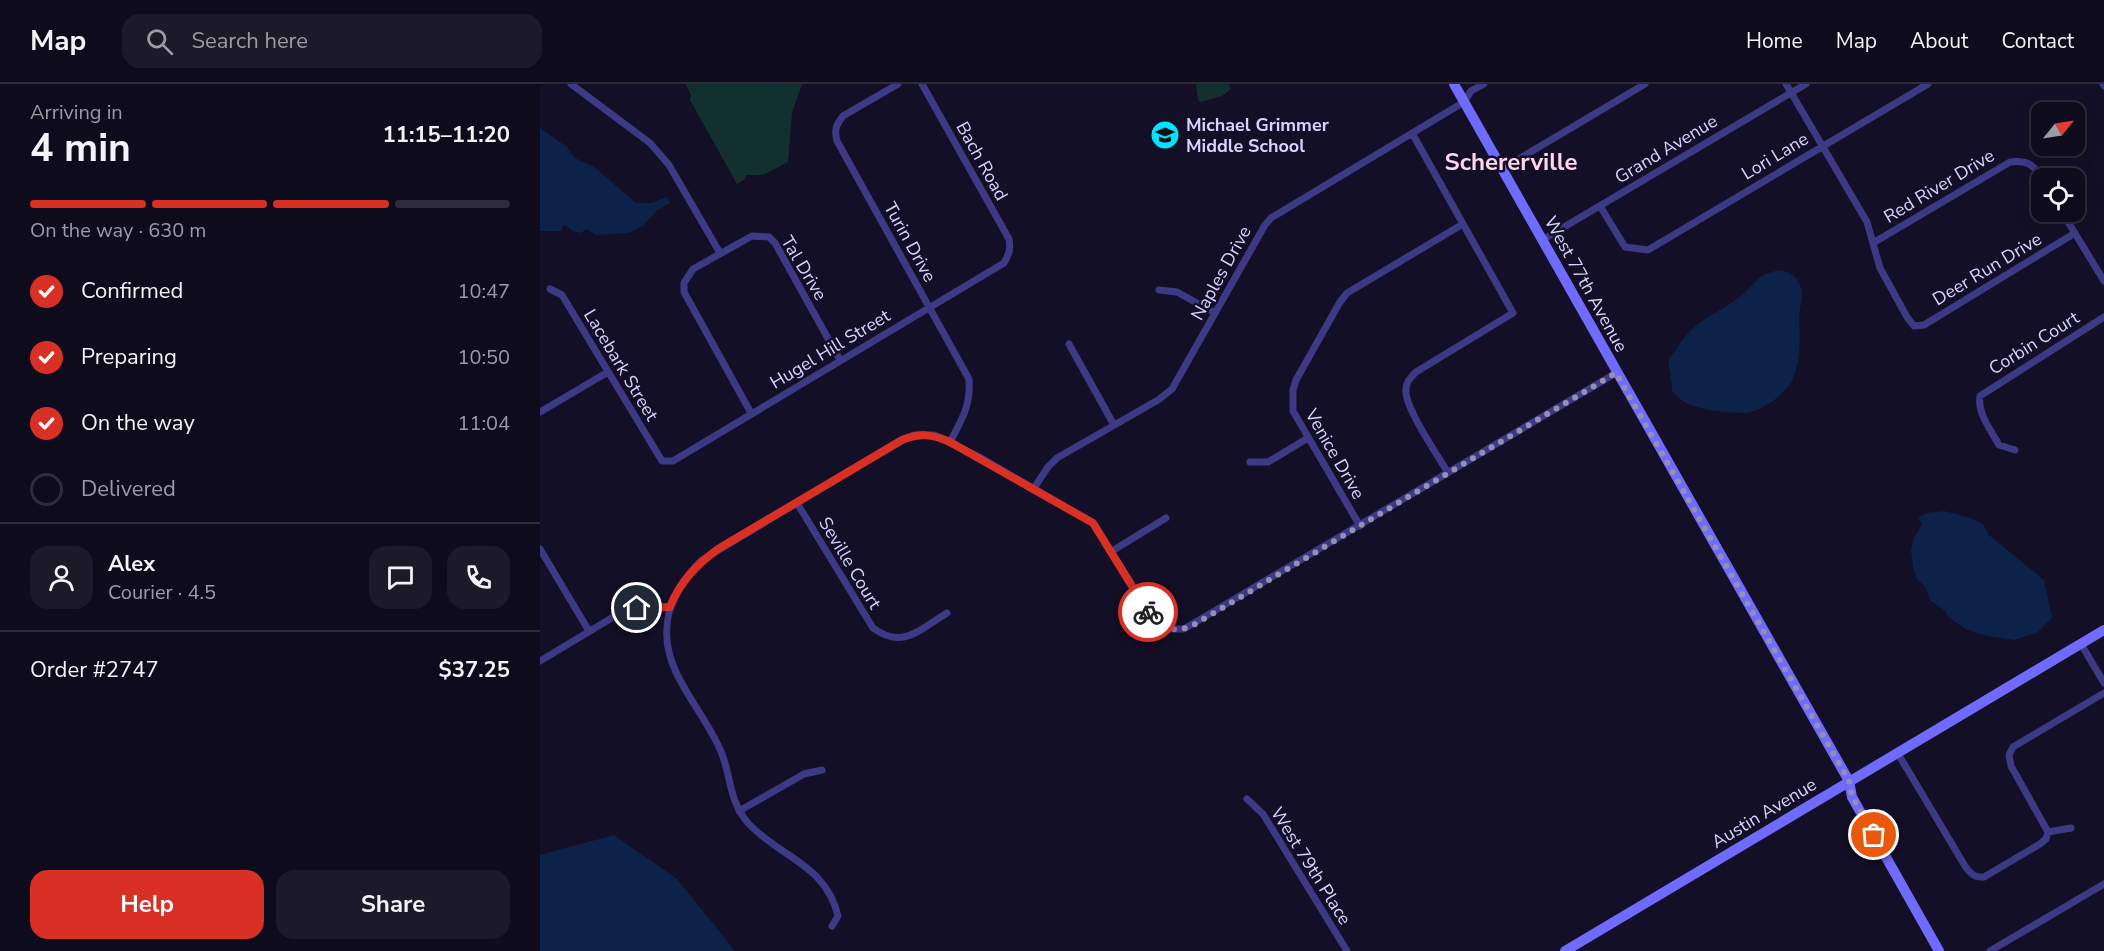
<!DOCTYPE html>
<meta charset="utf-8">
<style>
:root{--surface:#0e0b1c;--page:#1c1929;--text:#f1f3f6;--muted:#9b9ba3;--line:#2e2b3b;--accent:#d93025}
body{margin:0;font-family:"Nunito Sans",sans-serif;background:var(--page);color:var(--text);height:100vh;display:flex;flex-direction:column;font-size:22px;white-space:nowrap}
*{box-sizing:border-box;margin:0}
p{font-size:20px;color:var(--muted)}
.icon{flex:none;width:33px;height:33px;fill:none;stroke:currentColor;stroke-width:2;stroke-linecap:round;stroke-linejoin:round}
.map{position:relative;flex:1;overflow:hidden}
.drawer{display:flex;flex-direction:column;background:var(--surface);width:540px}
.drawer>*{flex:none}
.needle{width:39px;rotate:60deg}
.tools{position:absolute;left:1491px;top:18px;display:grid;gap:12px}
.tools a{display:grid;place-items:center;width:54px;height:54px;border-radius:12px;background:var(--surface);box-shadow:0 3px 15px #0003,0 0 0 2px var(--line);font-size:30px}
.pin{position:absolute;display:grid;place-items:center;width:51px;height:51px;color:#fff;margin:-26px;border:3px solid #fff;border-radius:50%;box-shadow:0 2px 6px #0007}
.courier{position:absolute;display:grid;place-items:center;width:60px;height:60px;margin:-30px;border:4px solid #d93025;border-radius:50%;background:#fff;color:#222;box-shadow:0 2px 8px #0007}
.head em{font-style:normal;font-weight:700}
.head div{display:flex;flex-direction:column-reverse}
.head{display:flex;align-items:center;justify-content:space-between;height:102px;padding:0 30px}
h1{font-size:39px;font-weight:700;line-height:45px}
.bar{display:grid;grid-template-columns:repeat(4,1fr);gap:9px 6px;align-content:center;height:72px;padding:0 30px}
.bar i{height:8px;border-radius:4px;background:var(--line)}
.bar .active{background:var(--accent)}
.bar p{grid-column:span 4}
.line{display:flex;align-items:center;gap:15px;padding:0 30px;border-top:2px solid var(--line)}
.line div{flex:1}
.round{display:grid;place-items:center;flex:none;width:63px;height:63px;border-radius:18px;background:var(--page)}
ol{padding:0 30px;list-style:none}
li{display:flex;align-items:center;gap:18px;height:66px}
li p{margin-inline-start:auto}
li .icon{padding:6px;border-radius:50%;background:var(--accent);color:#fff;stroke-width:4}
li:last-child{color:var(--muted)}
li i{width:33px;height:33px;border:3px solid var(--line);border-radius:50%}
.cta{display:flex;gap:12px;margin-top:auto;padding:12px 30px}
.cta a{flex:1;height:69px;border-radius:18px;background:var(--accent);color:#fff;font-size:24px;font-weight:700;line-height:69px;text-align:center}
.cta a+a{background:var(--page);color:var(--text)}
header{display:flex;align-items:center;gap:36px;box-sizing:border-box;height:84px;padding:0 30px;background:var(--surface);border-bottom:2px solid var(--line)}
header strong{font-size:28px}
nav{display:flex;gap:33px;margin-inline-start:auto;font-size:21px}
.search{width:420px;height:54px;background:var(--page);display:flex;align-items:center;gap:15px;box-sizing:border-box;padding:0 21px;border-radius:18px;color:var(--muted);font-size:22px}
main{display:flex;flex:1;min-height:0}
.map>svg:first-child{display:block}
.green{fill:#12302f}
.water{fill:#0c2248}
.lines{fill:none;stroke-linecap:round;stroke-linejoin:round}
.street{stroke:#3d3a85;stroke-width:7}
.secondary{stroke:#6f6bff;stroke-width:10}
.done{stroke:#948fb3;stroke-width:6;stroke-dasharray:0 10.8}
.route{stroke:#d93025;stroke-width:8}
.labels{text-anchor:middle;stroke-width:5;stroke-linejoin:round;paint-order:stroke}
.poi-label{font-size:18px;font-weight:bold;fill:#d9d4ff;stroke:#130f26;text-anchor:start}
.street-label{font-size:18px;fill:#d9d4ff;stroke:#130f26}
.district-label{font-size:24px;font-weight:bold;fill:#ffd6f0;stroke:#130f26}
</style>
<header>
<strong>Map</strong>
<div class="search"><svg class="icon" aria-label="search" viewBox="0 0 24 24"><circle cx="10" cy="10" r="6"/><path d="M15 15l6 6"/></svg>Search here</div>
<nav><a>Home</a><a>Map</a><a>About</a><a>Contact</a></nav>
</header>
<main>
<section class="drawer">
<div class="head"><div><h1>4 min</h1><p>Arriving in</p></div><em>11:15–11:20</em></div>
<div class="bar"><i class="active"></i><i class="active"></i><i class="active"></i><i></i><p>On the way · 630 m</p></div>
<ol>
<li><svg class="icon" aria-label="check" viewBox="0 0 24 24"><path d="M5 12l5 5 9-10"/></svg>Confirmed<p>10:47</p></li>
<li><svg class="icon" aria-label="check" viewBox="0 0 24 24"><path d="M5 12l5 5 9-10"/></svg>Preparing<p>10:50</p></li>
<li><svg class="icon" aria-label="check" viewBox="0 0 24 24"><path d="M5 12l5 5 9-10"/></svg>On the way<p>11:04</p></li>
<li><i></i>Delivered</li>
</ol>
<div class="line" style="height:108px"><a class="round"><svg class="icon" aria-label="person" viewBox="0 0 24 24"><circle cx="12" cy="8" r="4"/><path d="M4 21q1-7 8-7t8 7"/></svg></a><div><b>Alex</b><p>Courier · 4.5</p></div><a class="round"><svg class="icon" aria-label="chat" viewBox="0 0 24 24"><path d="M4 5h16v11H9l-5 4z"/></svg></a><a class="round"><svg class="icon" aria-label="phone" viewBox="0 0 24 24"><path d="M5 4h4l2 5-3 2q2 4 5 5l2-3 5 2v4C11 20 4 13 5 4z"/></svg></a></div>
<div class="line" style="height:78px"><div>Order #2747</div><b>$37.25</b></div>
<div class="cta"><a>Help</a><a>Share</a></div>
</section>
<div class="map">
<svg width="1564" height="867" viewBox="0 0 1564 867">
<rect width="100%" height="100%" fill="#130f26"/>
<path class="green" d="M146 0H262L252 29 248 78 223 91H206L205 95 197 100 150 16 151 11Z
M656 0H688L691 5 682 12 660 18 658 16Z"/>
<path class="water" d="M0 44 27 63 35 74 54 83 96 119H112L126 113 129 115 130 119 117 126 104 141 89 149 56 151 46 145 41 149 32 147 25 141 22 142 21 147H0Z
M1239 186C1248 187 1257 193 1260 201 1265 213 1259 222 1259 233 1260 253 1261 273 1254 292 1248 309 1222 328 1204 329 1195 329 1185 328 1176 327 1159 324 1142 321 1132 307 1133 297 1127 282 1129 276 1131 272 1135 267 1137 264 1155 235 1173 233 1198 214 1216 201 1213 192 1239 186Z
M1404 427 1427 433 1443 440 1449 451 1504 496 1512 533 1498 548 1475 556 1447 552 1426 545 1409 534 1404 526 1390 516 1386 504 1377 495 1373 484 1371 466 1373 456 1382 440 1378 433 1387 429Z
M74 751 137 795 195 867H0V771Z"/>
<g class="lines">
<path class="street" d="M31 0 110 59 129 81 180 169
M358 0 303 32C296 41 294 46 297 57L429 295C431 322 422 335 410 358
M1246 0 1327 138 1340 184 1367 233 1374 242 1384 241 1535 149
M1563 0 1564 2
M872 49 973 229 876 288C870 294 865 299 866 308 866 325 898 372 908 389
M962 85 1105 0
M1060 122 1085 163 1108 166 1388 0
M1522 128 1564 197
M1002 156 1266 0
M1333 159 1470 78C1486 76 1494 80 1502 94
M10 205 22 211 122 377H133L464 179C469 170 471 165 469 155L382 0
M619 206 637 208 675 229
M529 260 574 341
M0 328 68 288
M211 329 144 208V199L153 185 212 152 229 153 235 159 300 276
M1475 366 1459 361C1451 346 1437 329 1440 312L1564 233
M710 378H728L768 354
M494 404 508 383 517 374 618 316 632 305 725 141 731 134 924 18 931 7 944 0
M257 419 333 544C363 566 380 545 407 529
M820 442 753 327V306L756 296 800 218 807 209 923 140
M0 465 49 547
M572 467 626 434
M1541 560 1564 599
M0 577 75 532 97 524 130 523
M1357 668 1425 782C1430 789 1434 794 1444 793L1500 760 1506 755 1508 748 1471 682 1469 671 1473 663 1564 609
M707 715 723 730 807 867
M199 727 264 690 282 686
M1508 748 1531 744
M292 842 298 832C286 780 239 773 208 739 187 715 192 689 179 663 167 637 148 614 136 588 116 545 130 507 162 476L362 356 374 351H394L441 374 553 439 615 537 628 545H644L1076 289
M1450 867 1564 800"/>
<path class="secondary" d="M914 0 1309 697 1312 713 1399 867
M1025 867 1564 546"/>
</g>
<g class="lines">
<path class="done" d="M608 528C619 545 634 549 652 542L1076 289 1309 697 1312 712 1334 751"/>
<path class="route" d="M97 524 130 523C140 498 156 481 178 465L362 356C380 349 392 350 410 358L553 439 608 528"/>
</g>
<defs>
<g id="school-disc" transform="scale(1.5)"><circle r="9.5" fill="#00e5ff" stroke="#130f26"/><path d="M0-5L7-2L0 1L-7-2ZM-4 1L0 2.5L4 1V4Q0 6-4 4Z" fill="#111"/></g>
</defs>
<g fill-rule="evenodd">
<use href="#school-disc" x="625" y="51"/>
</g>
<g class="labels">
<g class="poi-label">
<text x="646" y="47">Michael Grimmer<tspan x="646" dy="21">Middle School</tspan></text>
</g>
<g class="street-label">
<text transform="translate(1126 65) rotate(-31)" y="6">Grand Avenue</text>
<text transform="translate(1235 72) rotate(-31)" y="6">Lori Lane</text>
<text transform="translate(442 77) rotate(61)" y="6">Bach Road</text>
<text transform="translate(1399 102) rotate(-31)" y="6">Red River Drive</text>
<text transform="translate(370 158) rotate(61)" y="6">Turin Drive</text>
<text transform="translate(264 184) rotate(59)" y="6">Tal Drive</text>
<text transform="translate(1447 185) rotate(-31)" y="6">Deer Run Drive</text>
<text transform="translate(681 189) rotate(-61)" y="6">Naples Drive</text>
<text transform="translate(1046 200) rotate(61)" y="6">West 77th Avenue</text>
<text transform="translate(1494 259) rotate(-32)" y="6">Corbin Court</text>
<text transform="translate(290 265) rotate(-31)" y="6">Hugel Hill Street</text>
<text transform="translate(81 281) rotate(59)" y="6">Lacebark Street</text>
<text transform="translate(795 370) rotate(60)" y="6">Venice Drive</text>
<text transform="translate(310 479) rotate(59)" y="6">Seville Court</text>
<text transform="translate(1224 729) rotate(-31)" y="6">Austin Avenue</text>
<text transform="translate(771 782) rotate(58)" y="6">West 79th Place</text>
</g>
<g class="district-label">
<text x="971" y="86">Schererville</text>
</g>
</g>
</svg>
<div class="tools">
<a><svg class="needle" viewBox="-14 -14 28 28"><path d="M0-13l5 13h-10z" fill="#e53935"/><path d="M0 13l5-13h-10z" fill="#9b9ba3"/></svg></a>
<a><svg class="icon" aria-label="locate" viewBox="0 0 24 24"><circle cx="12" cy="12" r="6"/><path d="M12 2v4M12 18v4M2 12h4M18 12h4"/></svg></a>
</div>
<div class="pin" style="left:1334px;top:751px;background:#ea580c"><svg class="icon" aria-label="bag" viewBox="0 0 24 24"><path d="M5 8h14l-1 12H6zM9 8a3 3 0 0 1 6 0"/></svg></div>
<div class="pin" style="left:97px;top:524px;background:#1f2937"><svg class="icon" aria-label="home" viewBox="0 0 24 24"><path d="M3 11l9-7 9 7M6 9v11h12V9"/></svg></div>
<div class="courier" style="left:608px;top:528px"><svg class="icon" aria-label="bike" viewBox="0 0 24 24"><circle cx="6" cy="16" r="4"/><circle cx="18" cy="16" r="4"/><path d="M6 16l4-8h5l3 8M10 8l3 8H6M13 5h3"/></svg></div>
</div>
</main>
